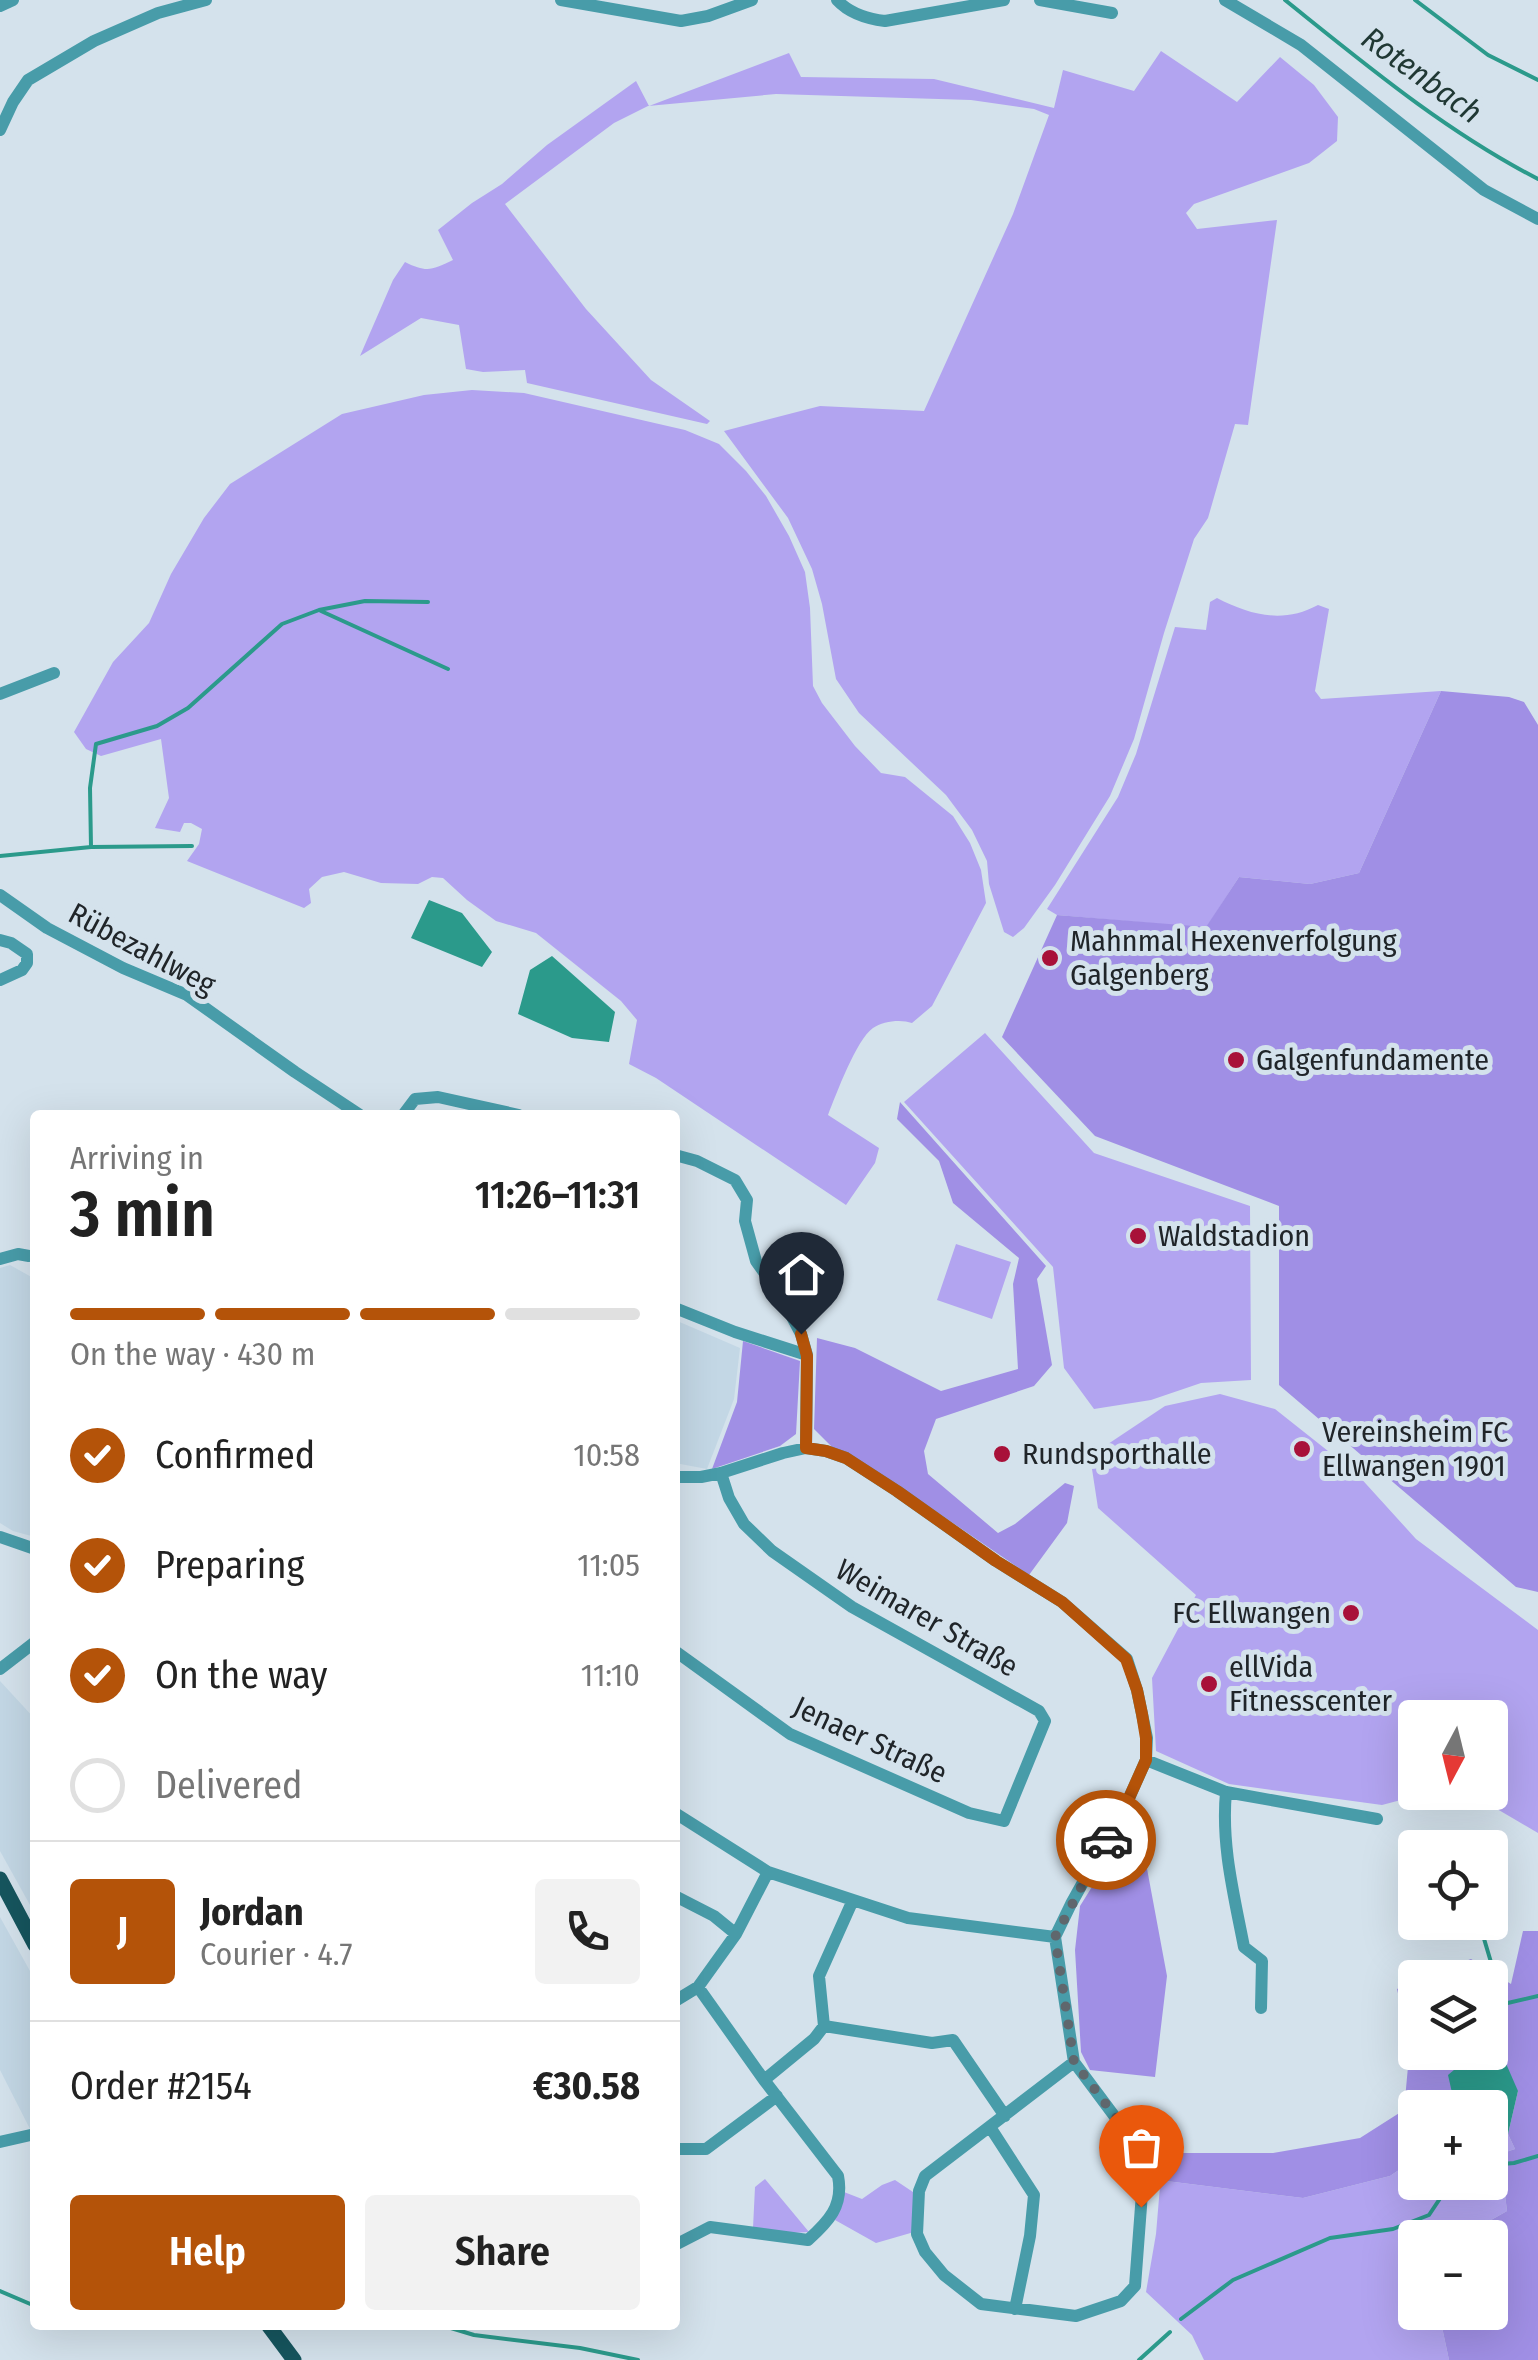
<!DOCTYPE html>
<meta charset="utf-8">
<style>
:root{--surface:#fff;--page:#f2f2f2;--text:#222;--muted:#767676;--line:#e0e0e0;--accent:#b45309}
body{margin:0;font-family:"Fira Sans Condensed",sans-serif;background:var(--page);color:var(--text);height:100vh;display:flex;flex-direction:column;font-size:38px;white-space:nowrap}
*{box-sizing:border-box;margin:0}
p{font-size:32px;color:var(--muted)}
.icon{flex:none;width:55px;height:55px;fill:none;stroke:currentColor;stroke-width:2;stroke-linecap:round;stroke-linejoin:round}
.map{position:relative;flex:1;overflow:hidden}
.details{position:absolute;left:30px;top:1110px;width:650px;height:1220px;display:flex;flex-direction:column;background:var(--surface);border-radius:10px;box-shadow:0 10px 40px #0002}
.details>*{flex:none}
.needle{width:65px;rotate:187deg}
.tools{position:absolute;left:1398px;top:1700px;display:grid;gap:20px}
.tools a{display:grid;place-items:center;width:110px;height:110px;border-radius:10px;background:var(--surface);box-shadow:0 10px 40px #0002;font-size:50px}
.pin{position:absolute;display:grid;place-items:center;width:85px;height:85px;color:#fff;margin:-102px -42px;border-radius:50% 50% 50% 0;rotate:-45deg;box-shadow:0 0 10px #0007}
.pin .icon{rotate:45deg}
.courier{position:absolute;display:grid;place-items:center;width:100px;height:100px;margin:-50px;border:8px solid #b45309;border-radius:50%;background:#fff;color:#222;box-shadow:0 2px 12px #0007}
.head em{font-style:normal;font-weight:600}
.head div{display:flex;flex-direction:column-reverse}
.head{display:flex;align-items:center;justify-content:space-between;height:170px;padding:0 40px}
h1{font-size:65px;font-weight:600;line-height:75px}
.bar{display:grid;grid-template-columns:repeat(4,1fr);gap:15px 10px;align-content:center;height:120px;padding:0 40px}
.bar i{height:12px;border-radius:8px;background:var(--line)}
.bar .current{background:var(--accent)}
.bar p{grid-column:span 4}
.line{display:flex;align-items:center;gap:25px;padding:0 40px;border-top:2px solid var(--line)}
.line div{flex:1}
.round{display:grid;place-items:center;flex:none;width:105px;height:105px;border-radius:10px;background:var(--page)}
ol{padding:0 40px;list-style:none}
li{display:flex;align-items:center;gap:30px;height:110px}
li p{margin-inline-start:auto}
li .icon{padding:10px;border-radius:50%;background:var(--accent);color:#fff;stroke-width:4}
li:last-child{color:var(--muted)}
li i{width:55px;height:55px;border:5px solid var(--line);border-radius:50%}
.primary-button{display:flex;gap:20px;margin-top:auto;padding:20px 40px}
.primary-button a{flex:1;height:115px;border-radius:10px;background:var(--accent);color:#fff;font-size:40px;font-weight:600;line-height:115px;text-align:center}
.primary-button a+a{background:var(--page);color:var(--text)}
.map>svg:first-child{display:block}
.built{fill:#c3d7e5}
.green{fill:#b2a4f0}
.forest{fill:#a08fe5}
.water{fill:#2b9a8b}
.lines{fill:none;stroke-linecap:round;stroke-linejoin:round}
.stream{stroke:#2b9a8b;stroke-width:4}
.minor{stroke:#489ca9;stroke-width:12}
.major{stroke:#16555e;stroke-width:15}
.done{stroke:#5f676d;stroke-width:10;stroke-dasharray:0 18}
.route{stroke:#b45309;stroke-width:12}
.poi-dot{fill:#a81139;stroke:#d4e2ec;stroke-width:4}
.labels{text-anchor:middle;stroke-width:10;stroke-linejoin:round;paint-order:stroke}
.poi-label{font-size:30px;fill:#202529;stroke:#d4e2ec;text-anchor:start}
.street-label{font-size:30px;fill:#202529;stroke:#d4e2ec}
.water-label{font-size:32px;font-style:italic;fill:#203834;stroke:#d4e2ec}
</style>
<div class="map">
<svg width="1538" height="2360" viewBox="0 0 1538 2360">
<rect width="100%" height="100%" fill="#d4e2ec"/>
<path class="built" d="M10 1265 35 1279V1537L13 1531 0 1523V1268Z
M675 1320 740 1348 734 1399 707 1469 675 1463Z
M0 1681 35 1719V1914L0 1851Z
M0 1917 35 1980V2128L30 2129 0 2070Z"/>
<path class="green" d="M1161 51 1237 102 1280 57 1314 85 1338 117 1337 141 1309 163 1194 204 1186 213 1197 229 1277 220 1248 425 1235 424 1208 518 1194 539 1164 633 1134 739 1110 796 1055 885 1024 928 1013 937 1004 932 989 884 987 861 972 830 946 795 859 713 836 679 822 604 812 569 788 518 724 431 820 406 924 411 1013 214 1049 115 1034 109 971 100 776 94 648 106 614 123 505 204 586 309 651 380 710 421 707 424 527 383 525 370 483 372 466 369 459 325 421 318 360 356 393 280 405 262C427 273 432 270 453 260L438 230 472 203 502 184 547 145 636 81 649 106 789 53 801 77 934 79 1054 108 1063 70 1134 91Z
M472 390 524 393 685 430 719 444 746 471 766 496 789 536 805 572 810 608 813 686 822 703 855 746 881 773 905 777 953 816 970 843 981 870 986 903 932 1006 912 1023C901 1019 883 1021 873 1028 856 1040 836 1095 828 1115L879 1148 875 1163 846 1205 656 1078 629 1064 637 1020 621 1001 536 933 496 921 467 900 443 878 432 877 418 884 381 883 344 872 322 877 309 889 311 903 304 908 187 861 199 844 202 829 191 823H184L180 832 155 828 169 798 161 739 101 756 86 749 74 732 113 662 149 623 171 574 204 518 230 484 342 414 424 395Z
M1217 598C1250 615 1283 624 1318 605L1329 609 1315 691 1321 699 1441 691 1359 873 1310 884 1239 877 1206 928 1057 915 1047 909 1118 797 1136 754 1175 627 1206 630 1210 602Z
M985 1033 1094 1153 1250 1206 1251 1380 1201 1383 1151 1400 1094 1409 1064 1368 1053 1267 904 1102Z
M956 1244 1011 1262 992 1319 937 1300Z
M1220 1394 1275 1409 1357 1474 1416 1539 1538 1630V1833L1480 1799 1432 1793 1490 1792V1718H1415V1792L1427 1793 1382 1805 1229 1784 1156 1751 1152 1678 1196 1595 1098 1508 1090 1456 1165 1406Z
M1508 2134 1515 2149 1500 2154 1507 2211 1461 2237 1415 2238V2312L1439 2313 1449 2360H1204L1192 2335 1146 2292 1156 2234 1160 2186 1166 2181 1303 2198 1390 2176 1415 2159V2182H1490V2138L1496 2142Z
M765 2179 809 2232 791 2233 753 2228 755 2187Z
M895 2180 916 2194 914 2232 876 2243 835 2220 844 2192 862 2199 882 2185Z"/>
<path class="forest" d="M1441 691 1509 697 1524 702 1538 725V1592L1516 1587 1279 1385V1206L1095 1136 1002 1037 1057 915 1206 927 1239 877 1310 884 1359 873Z
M900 1102 1046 1266 1037 1279 1052 1365 1034 1386 936 1419 924 1451 928 1474 998 1533 1015 1524 1065 1483 1074 1486 1067 1523 1029 1575 884 1476 832 1447 814 1429 817 1338 855 1348 941 1391 1018 1369 1013 1284 1019 1258 953 1203 939 1161 897 1119Z
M743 1341 800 1361 796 1434 780 1446 712 1469 737 1402Z
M1137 1815 1167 1976 1155 2077 1090 2070 1081 2052 1075 1950 1080 1906Z
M1523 1931H1538V2360H1449L1439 2313 1490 2312V2238L1461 2237 1507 2211 1500 2154 1515 2149 1508 2134 1518 2091 1449 2074 1456 2107 1415 2108V2159L1390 2176 1303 2198 1166 2181 1162 2153H1273L1360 2138 1404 2110 1410 2045 1397 1989 1415 1981V2052H1490V1978L1424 1977 1471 1959 1511 1984Z"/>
<path class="water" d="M429 900 462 913 492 952 482 967 411 938Z
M552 956 615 1012 609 1042 572 1038 518 1014 530 970Z
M1474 2053H1490L1504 2059 1518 2091 1508 2134 1496 2142 1490 2139V2108L1455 2106 1448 2075Z"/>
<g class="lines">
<path class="stream" d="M1285 0C1366 65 1445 131 1538 179
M1415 0 1488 55 1538 80
M321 611 448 669
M91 847 90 788 96 744 157 726 188 708 282 624 319 610 365 601 428 602
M0 856 91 847 192 846
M1479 1922 1496 1979 1499 2005 1490 2058
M1499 2005 1538 1996
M1490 2165 1514 2163 1538 2156
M0 2291 35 2306
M1181 2319 1233 2280 1330 2238 1393 2229 1429 2215 1451 2182
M441 2325 474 2335 580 2348 638 2360
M1139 2360 1170 2332"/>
<path class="minor" d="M561 0 681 21 708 16 752 0
M837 0C849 13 868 19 885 21L1004 0
M1040 0 1112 13
M1225 0 1301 45 1484 190 1538 219
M0 6 13 0
M0 130 13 102 28 80 94 41 158 13 206 0
M0 694 54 673
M0 895 47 928 123 968 187 995 295 1072 360 1115
M0 940 11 943 27 954V963L22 970 0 980
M403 1115 415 1099 438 1097 519 1115
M675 1155 697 1161 735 1180 747 1200 745 1221 756 1261 781 1296 801 1334 807 1355 806 1448
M0 1259 18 1254 29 1256
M675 1308 735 1332 807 1355
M675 1477H701L721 1473 783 1453 806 1448 826 1451 846 1458 897 1491 996 1561 1062 1602 1127 1659 1137 1690 1147 1738 1146 1760 1125 1807 1071 1904 1055 1937 1074 2062 1121 2125 1135 2153 1143 2180 1135 2286 1121 2301 1076 2316 981 2304 944 2275 925 2252 917 2234 919 2191 925 2176 1074 2062
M0 1537 35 1549
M675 1651 790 1734 969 1813 1004 1821 1045 1721 1039 1711 852 1607 772 1551 744 1524 729 1498 721 1473
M0 1669 35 1642
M1146 1760 1226 1792 1377 1819
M1226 1792C1221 1845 1234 1895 1244 1947L1262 1961 1261 2008
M675 1813 768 1872 853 1900 908 1918 1055 1937
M675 1896 714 1916 736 1934
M853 1900 819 1976 824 2026 932 2043 953 2040 1005 2116
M675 2001 698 1987 736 1934 768 1872
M764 2080 814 2039 824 2026
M990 2127 1034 2195 1030 2236 1015 2309
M0 2142 35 2134
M675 2149H706L777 2096
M675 2245 710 2227 808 2240C828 2222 844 2206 838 2176L764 2080 698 1987"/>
<path class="major" d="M0 1879 35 1945
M268 2325 294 2360"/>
</g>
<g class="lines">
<path class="done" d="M1106 1840 1055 1937 1074 2062 1121 2124 1135 2152 1143 2180 1141 2207"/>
<path class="route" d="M801 1334 807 1356 806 1448 826 1451 846 1458 897 1491 996 1561 1062 1602 1126 1659 1137 1690 1142 1714 1146 1738V1760L1125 1807 1106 1840"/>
</g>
<g class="poi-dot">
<circle cx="1050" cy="958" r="10"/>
<circle cx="1236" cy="1060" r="10"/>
<circle cx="1138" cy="1236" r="10"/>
<circle cx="1302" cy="1449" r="10"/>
<circle cx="1002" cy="1454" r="10"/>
<circle cx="1351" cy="1613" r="10"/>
<circle cx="1209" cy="1684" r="10"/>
</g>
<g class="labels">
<g class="poi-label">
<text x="1070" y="951">Mahnmal Hexenverfolgung<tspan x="1070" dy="34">Galgenberg</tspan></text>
<text x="1256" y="1070">Galgenfundamente</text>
<text x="1158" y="1246">Waldstadion</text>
<text x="1322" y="1442">Vereinsheim FC<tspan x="1322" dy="34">Ellwangen 1901</tspan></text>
<text x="1022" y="1464">Rundsporthalle</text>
<text x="1331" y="1623" text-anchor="end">FC Ellwangen</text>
<text x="1229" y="1677">ellVida<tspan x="1229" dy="34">Fitnesscenter</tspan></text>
</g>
<g class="street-label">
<text transform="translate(142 949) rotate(28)" y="10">Rübezahlweg</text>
<text transform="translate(927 1618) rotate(30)" y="10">Weimarer Straße</text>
<text transform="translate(870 1740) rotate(25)" y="10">Jenaer Straße</text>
</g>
<g class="water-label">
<text transform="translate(1422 75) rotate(36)" y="11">Rotenbach</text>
</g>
</g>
</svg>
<div class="tools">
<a><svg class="needle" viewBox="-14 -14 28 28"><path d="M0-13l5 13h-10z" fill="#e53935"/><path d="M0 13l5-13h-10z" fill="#767676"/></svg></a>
<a><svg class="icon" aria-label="locate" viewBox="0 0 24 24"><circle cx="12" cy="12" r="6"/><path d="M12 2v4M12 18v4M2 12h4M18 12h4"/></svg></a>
<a><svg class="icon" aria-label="layers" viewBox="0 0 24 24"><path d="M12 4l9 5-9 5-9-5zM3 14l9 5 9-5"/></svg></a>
<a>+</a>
<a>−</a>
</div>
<div class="pin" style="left:1141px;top:2207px;background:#ea580c"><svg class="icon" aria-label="bag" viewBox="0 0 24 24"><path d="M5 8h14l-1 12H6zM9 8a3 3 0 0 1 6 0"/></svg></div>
<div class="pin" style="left:801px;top:1334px;background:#1f2937"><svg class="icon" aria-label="home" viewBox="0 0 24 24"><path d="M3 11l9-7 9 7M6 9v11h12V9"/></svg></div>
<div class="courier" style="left:1106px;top:1840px"><svg class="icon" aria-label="car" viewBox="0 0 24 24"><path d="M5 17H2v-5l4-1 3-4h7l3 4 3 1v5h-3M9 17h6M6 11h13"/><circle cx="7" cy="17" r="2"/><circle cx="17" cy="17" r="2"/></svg></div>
<section class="details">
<div class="head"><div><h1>3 min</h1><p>Arriving in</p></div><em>11:26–11:31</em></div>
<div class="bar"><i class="current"></i><i class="current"></i><i class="current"></i><i></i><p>On the way · 430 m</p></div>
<ol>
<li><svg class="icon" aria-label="check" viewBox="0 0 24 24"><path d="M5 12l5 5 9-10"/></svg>Confirmed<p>10:58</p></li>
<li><svg class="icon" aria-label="check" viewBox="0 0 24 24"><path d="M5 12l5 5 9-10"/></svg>Preparing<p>11:05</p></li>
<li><svg class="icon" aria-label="check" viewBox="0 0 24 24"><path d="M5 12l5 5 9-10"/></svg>On the way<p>11:10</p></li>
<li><i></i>Delivered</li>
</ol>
<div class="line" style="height:180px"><b class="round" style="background:var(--accent);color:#fff">J</b><div><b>Jordan</b><p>Courier · 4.7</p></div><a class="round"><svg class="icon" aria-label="phone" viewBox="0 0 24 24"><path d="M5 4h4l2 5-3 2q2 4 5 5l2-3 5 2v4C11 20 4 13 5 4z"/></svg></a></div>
<div class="line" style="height:130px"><div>Order #2154</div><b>€30.58</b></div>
<div class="primary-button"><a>Help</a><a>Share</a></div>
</section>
</div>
